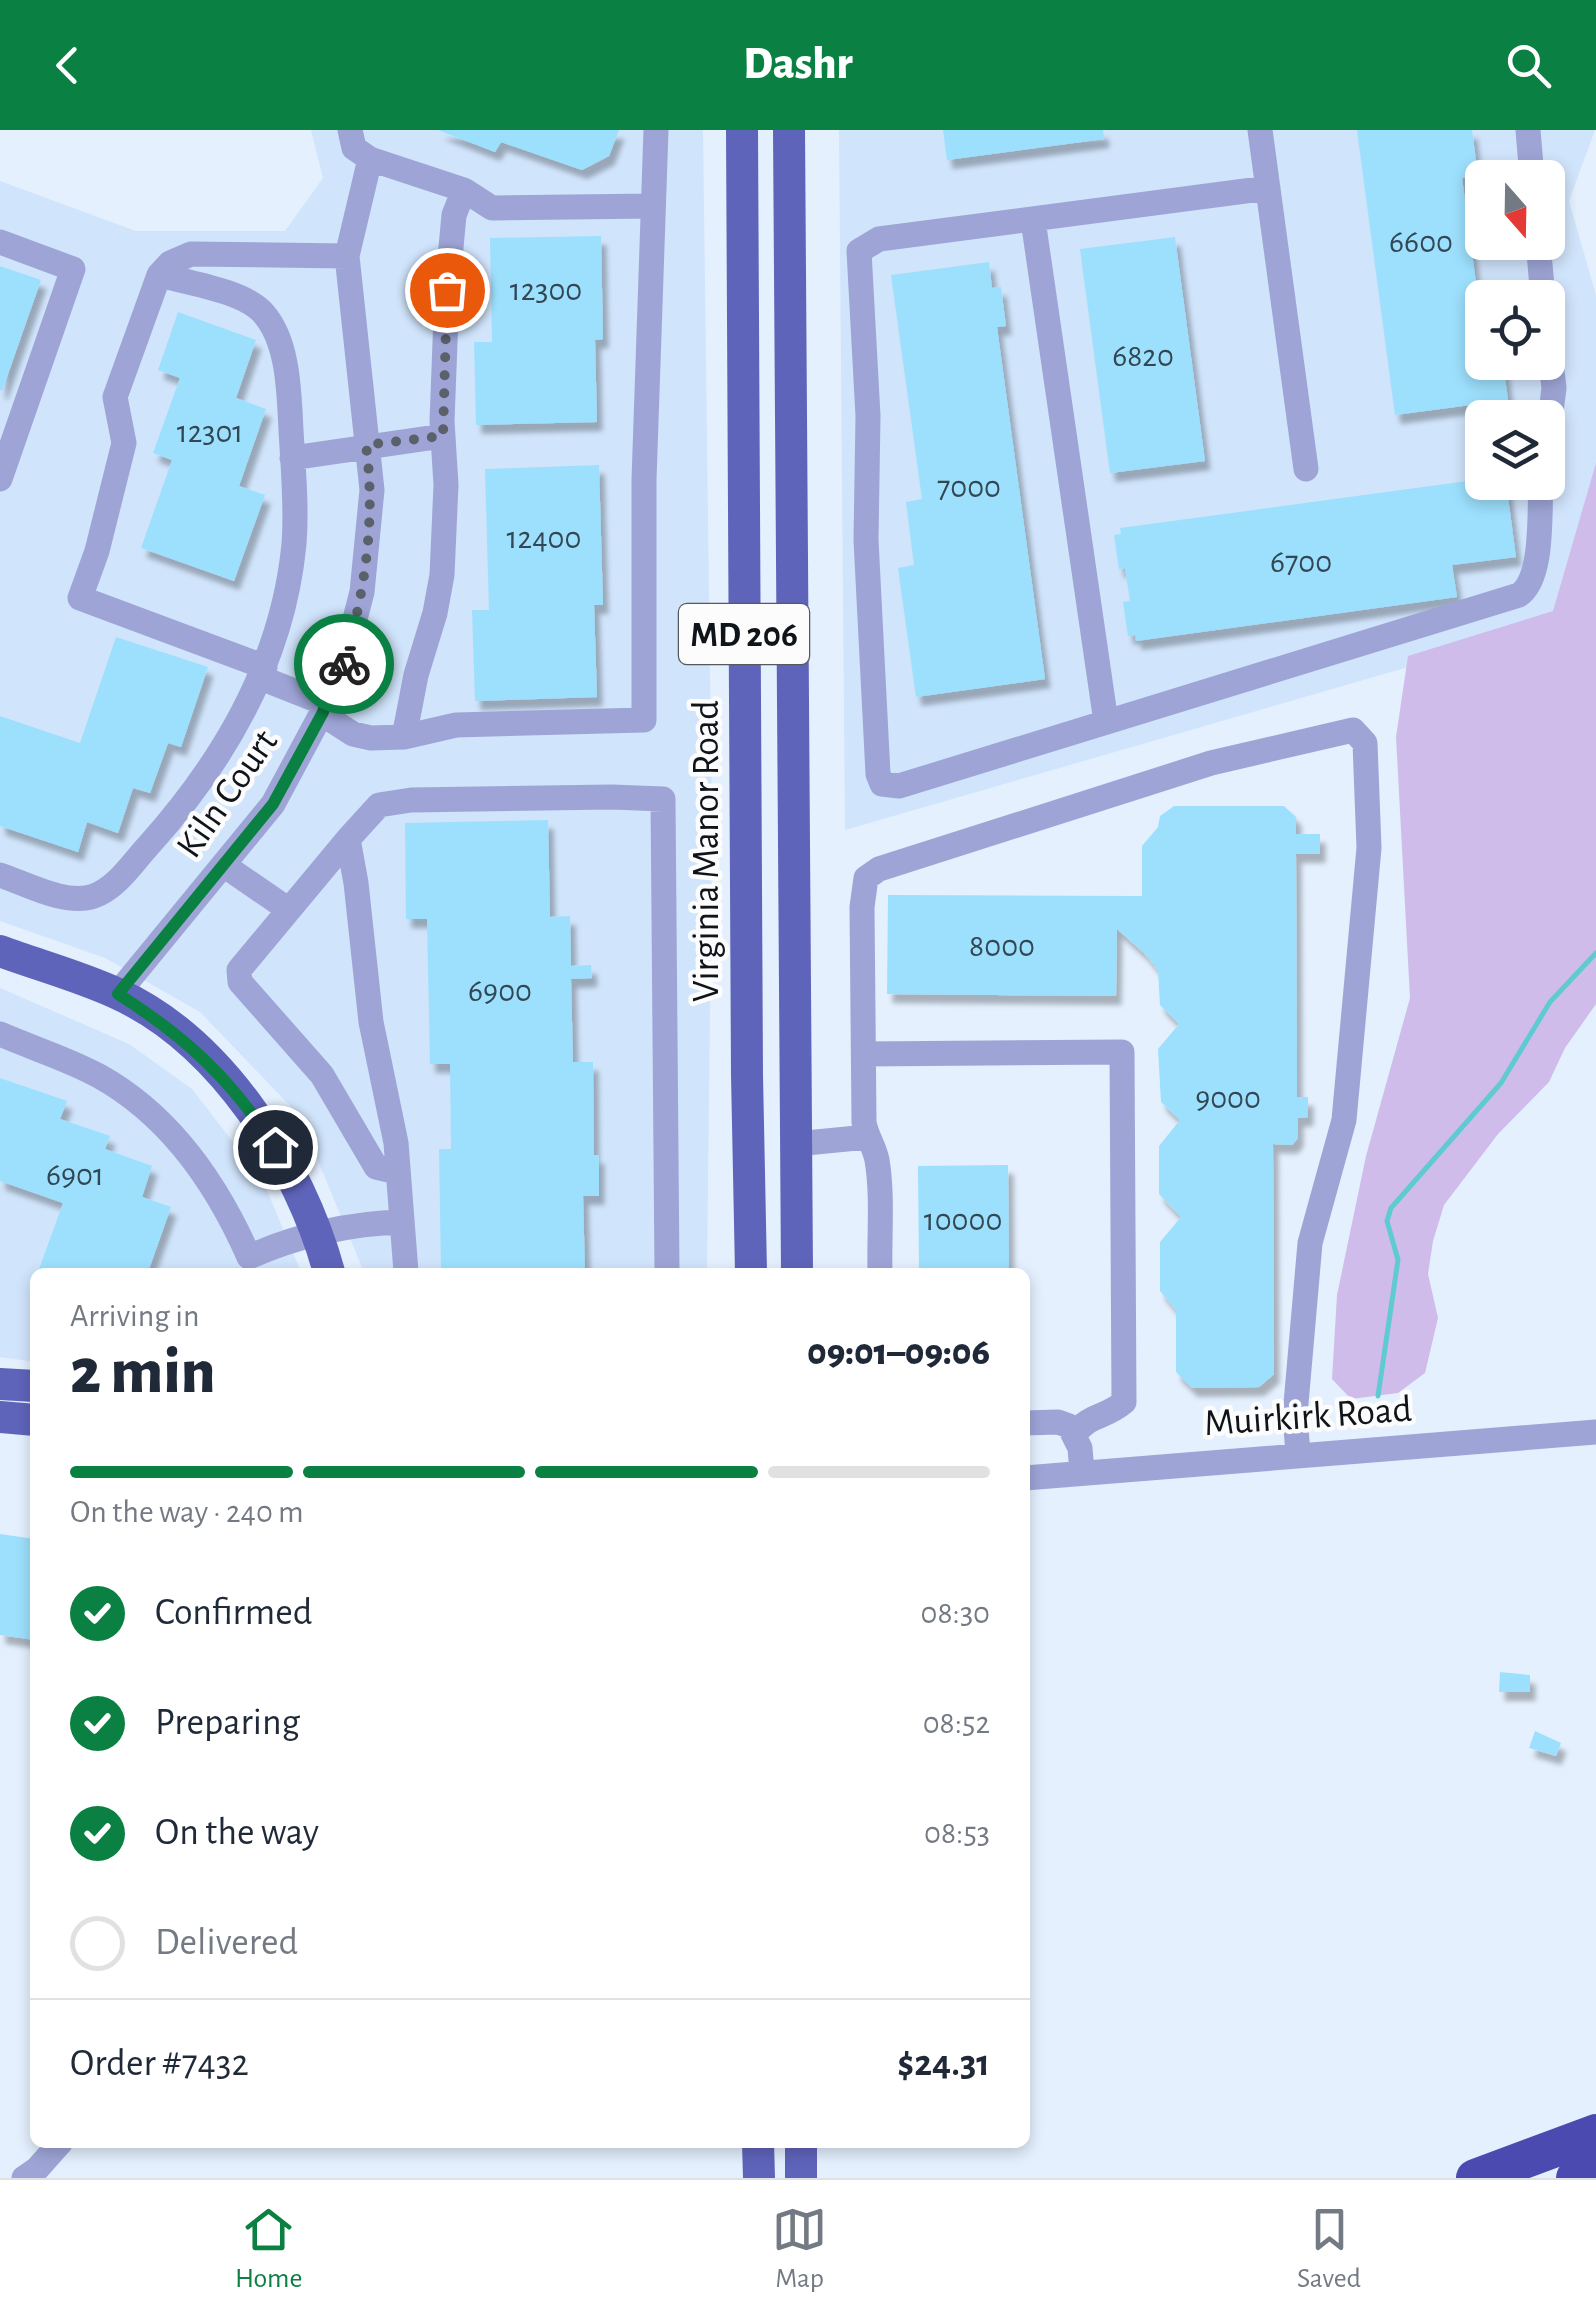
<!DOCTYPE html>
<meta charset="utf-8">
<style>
:root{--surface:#fff;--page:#f6f6f7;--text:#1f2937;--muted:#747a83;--line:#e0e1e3;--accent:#0b8043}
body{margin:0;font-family:"Alegreya Sans",sans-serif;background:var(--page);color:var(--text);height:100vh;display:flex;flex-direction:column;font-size:38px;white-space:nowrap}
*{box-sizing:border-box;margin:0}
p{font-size:32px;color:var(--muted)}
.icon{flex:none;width:55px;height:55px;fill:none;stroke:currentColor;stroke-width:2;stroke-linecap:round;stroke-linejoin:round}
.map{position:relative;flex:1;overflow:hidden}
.drawer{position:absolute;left:30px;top:1138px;width:1000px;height:880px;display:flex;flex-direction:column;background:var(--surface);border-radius:15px;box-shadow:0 5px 15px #0003}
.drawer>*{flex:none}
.needle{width:65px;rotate:160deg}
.fabs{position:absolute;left:1465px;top:30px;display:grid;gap:20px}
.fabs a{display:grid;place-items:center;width:100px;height:100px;border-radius:15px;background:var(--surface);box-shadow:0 5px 15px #0003;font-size:50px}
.pin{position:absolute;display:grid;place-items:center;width:85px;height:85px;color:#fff;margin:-42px;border:5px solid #fff;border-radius:50%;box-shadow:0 2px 10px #0007}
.courier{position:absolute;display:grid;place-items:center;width:100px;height:100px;margin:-50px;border:8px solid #0b8043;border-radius:50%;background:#fff;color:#222;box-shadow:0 2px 12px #0007}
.summary em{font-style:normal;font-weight:800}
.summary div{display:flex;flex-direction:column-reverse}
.summary{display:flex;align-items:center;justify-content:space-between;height:170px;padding:0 40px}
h1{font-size:65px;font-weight:800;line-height:75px}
.bar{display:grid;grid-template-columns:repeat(4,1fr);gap:15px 10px;align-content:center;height:120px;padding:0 40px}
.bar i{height:12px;border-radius:8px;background:var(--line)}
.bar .on{background:var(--accent)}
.bar p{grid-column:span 4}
.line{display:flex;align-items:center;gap:25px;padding:0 40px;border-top:2px solid var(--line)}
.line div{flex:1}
ol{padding:0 40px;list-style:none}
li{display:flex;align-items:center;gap:30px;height:110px}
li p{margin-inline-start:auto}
li .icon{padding:10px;border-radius:50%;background:var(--accent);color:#fff;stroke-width:4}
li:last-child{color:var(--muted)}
li i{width:55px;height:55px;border:5px solid var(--line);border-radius:50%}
header{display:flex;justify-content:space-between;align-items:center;height:130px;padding:0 40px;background:var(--accent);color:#fff;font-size:45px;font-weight:800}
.tabs{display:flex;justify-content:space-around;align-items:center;height:140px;border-top:2px solid var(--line);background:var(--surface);font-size:28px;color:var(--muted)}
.tabs a{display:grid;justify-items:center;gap:5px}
.tabs .on{color:var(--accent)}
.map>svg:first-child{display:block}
.built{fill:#d0e4fb;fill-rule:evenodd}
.green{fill:#cfbcea}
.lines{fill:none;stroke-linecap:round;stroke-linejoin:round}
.stream{stroke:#60cad2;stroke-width:5}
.building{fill:#9de0fd;filter:url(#shadow)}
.minor{stroke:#9ea5d6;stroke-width:25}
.major{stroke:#5f64bb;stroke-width:32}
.highway{stroke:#4b4ab0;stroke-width:38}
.done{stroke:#5a616a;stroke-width:10;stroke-dasharray:0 18}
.route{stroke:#0b8043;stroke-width:12}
.labels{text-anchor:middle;stroke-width:9;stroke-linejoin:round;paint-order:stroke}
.number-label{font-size:32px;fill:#324753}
.shield{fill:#fcfcfc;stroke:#565a5e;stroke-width:2.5}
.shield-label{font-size:35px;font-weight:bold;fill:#0f141a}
.street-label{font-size:38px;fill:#0f141a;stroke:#fcfcfc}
</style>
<header><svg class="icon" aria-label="back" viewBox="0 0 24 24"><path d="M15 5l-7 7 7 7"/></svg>Dashr<svg class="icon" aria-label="search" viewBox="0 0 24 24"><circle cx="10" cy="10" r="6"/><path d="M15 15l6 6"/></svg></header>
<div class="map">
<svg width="1596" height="2048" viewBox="0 0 1596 2048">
<defs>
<filter id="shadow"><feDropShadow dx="5.5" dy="9" stdDeviation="2.5" flood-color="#0004"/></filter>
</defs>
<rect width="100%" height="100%" fill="#e4f0fe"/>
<path class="built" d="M311 0H703L712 701 707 1142H364L299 985 200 882 105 828 0 791V51L136 101H285L323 48Z
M839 0H1595L1569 71 1596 165V355L1571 490 845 700ZM1482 48H1548V112H1482ZM1482 168H1548V232H1482ZM1482 288H1548V352H1482Z
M0 858 129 914 192 959 263 1051 301 1142H35V1232L0 1227Z"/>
<path class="green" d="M1596 333V874L1565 918 1549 952 1498 1004 1444 1075 1433 1111 1428 1144 1438 1188 1425 1243 1398 1263 1351 1269 1332 1249 1337 1165 1366 1026 1410 868 1396 607 1408 526 1553 481Z"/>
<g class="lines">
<path class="stream" d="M1378 1266 1398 1130 1387 1091 1391 1078 1501 953 1550 872 1596 823"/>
</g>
<path class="building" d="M438 0H619L609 26 582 40 501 12 495 22Z
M943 0H1103L1104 9 947 30Z
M1357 0H1472L1478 46 1462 48 1479 175 1482 174V232H1503L1508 270 1395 285Z
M601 106 603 209 595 210 597 292 476 295 474 212H492L490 108Z
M1175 107 1205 331 1110 343 1080 119Z
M989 132 992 158 1001 157 1006 196 997 197 1045 549 916 567 898 438 914 435 906 372 922 369 891 145Z
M0 136 41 150 2 261 0 260Z
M178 182 256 210 236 268 266 279 239 356 265 365 234 451 141 418 172 330 153 323 180 248 158 240Z
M599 335 603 475H594L597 567 475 571 472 480H489L485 339Z
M1482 349V352H1506L1516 427 1452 435 1457 467 1136 511 1135 505 1128 506 1123 472 1130 471 1125 438 1119 439 1114 405 1121 404 1120 398Z
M116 507 208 537 181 617 168 613 150 663 133 658 118 703 87 692 78 722 0 696V586L80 613Z
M1174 676H1284L1296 687V704H1320V724H1296L1297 967H1308V987L1298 988V1008L1292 1015 1273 1014 1274 1244 1259 1257 1192 1258 1176 1242V1180L1160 1161V1112L1181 1087 1159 1064V1016L1180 990 1161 972 1158 919 1179 894 1160 875 1158 840 1144 823 1117 799 1116 866 887 864 888 765 1142 766V716L1158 697 1160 686Z
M548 690 550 787 570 786 571 836 591 835 592 848 571 849 573 932H593L594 1025H599V1066H583L585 1142 441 1140 439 1019H451L450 934H430L427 789H406L405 693Z
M0 948 67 971 60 989 110 1006 105 1019 152 1036 142 1067 171 1077 148 1142H38L63 1073 0 1051Z
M1008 1035 1009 1142H919L918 1036Z
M0 1404 35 1409V1510L0 1505Z
M1500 1542 1530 1545V1562H1499Z
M1535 1601 1561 1613 1556 1626 1529 1618Z"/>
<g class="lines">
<path class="minor" d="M350 0 354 18 370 29 464 60 454 85 447 160 442 291 446 355 442 445 435 483 416 545 404 607
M1260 0 1306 339
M1528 0 1532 48
M1268 58 879 109 859 121 868 286 866 410 878 644 882 654 899 656 1519 465C1544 448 1539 382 1541 352
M464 60 492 78 653 76
M1033 90 1106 592
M0 112 73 139 0 349
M1538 112 1543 168
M1548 207 1554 258 1548 305
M292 328 443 306
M265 537 80 468 97 421 124 313 115 267 159 145 170 133 191 124 347 126
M261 548 327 574
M322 584 353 604 371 608 404 607 456 595 644 590V350L656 0
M348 709 239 840 240 852 322 945 376 1037 397 1042
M225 736 289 780
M0 745C27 754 66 776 94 766 117 758 133 732 149 715 226 629 283 530 294 414 297 376 293 338 291 300 289 264 289 213 264 184 245 161 189 153 159 145
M118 863 273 674 339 551 362 462 372 360 347 126 370 29
M0 904C32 918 68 929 99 946 171 986 217 1054 249 1127 295 1106 351 1093 402 1092
M864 924 1122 922 1124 1272C1104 1289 1091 1283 1075 1304
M796 1014 867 1007
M406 1142 396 1013 371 892 356 753 348 709 379 675 411 670 612 667 663 669 667 1142
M880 1142C879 1106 883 1066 877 1030 874 1015 866 1006 864 992L862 777 866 748 879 739 1211 633 1353 600 1365 613 1369 718 1344 990 1310 1113 1295 1285 1298 1324
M1025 1293 1058 1292 1069 1296 1080 1318 1082 1343
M1025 1348 1596 1302
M24 2048 37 2039 61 2012"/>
<path class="major" d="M742 0 747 945 751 1142
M789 0 797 1142
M0 821C38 835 79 846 116 863 221 910 300 1035 329 1142
M0 1254 35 1256
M0 1287 35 1290
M758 2012 759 2048
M801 2012V2048"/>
<path class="highway" d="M1475 2048 1596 2003
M1575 2048 1596 2039"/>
</g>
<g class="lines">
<path class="done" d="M344 534C365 462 376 389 366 315L443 306 447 160"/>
<path class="route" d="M275 1017C231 949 186 907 118 864L273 674 322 584 344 534"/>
</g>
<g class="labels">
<g class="number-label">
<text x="1421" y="122">6600</text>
<text x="546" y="170">12300</text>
<text x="1143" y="236">6820</text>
<text x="210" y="312">12301</text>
<text x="969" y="367">7000</text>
<text x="544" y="418">12400</text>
<text x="1301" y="442">6700</text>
<text x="1002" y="826">8000</text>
<text x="500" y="871">6900</text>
<text x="1228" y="978">9000</text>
<text x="75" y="1055">6901</text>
<text x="963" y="1100">10000</text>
</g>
<rect class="shield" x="679" y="474" width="130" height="60" rx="8"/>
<g class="shield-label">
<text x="744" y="516">MD 206</text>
</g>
<g class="street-label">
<text transform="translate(226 663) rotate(-55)" y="13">Kiln Court</text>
<text transform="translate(705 721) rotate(-90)" y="13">Virginia Manor Road</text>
<text transform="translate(1308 1285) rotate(-4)" y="13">Muirkirk Road</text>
</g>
</g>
</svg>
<div class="fabs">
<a><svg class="needle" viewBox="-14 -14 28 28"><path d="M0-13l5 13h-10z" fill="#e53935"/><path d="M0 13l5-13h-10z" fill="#747a83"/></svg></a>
<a><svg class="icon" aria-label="locate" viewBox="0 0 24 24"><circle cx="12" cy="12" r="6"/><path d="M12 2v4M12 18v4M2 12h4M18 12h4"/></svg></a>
<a><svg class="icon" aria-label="layers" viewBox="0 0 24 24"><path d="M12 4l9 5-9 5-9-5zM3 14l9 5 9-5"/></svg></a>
</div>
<div class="pin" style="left:447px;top:160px;background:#ea580c"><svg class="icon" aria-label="bag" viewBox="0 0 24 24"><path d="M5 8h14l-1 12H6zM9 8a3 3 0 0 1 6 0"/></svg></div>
<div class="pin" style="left:275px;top:1017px;background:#1f2937"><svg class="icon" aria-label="home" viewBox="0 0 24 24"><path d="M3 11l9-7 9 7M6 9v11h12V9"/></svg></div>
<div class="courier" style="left:344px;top:534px"><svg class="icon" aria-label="bike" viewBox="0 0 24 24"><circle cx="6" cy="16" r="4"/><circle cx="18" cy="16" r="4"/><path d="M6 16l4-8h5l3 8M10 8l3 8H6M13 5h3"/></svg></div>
<section class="drawer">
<div class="summary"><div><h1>2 min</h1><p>Arriving in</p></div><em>09:01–09:06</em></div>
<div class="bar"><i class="on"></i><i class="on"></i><i class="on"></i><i></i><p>On the way · 240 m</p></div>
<ol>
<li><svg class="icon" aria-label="check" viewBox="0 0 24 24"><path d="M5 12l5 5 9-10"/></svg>Confirmed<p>08:30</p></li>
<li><svg class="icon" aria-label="check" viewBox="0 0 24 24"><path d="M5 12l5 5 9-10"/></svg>Preparing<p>08:52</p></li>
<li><svg class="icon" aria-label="check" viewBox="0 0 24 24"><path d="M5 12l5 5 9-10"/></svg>On the way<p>08:53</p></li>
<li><i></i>Delivered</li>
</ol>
<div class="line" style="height:130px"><div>Order #7432</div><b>$24.31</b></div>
</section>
</div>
<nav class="tabs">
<a class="on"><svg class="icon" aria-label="home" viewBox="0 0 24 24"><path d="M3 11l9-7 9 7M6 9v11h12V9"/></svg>Home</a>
<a><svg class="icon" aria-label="map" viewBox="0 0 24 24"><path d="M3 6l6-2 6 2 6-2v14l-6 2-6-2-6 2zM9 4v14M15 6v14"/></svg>Map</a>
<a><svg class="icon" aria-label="saved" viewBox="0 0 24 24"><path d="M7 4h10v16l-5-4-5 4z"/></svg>Saved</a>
</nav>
